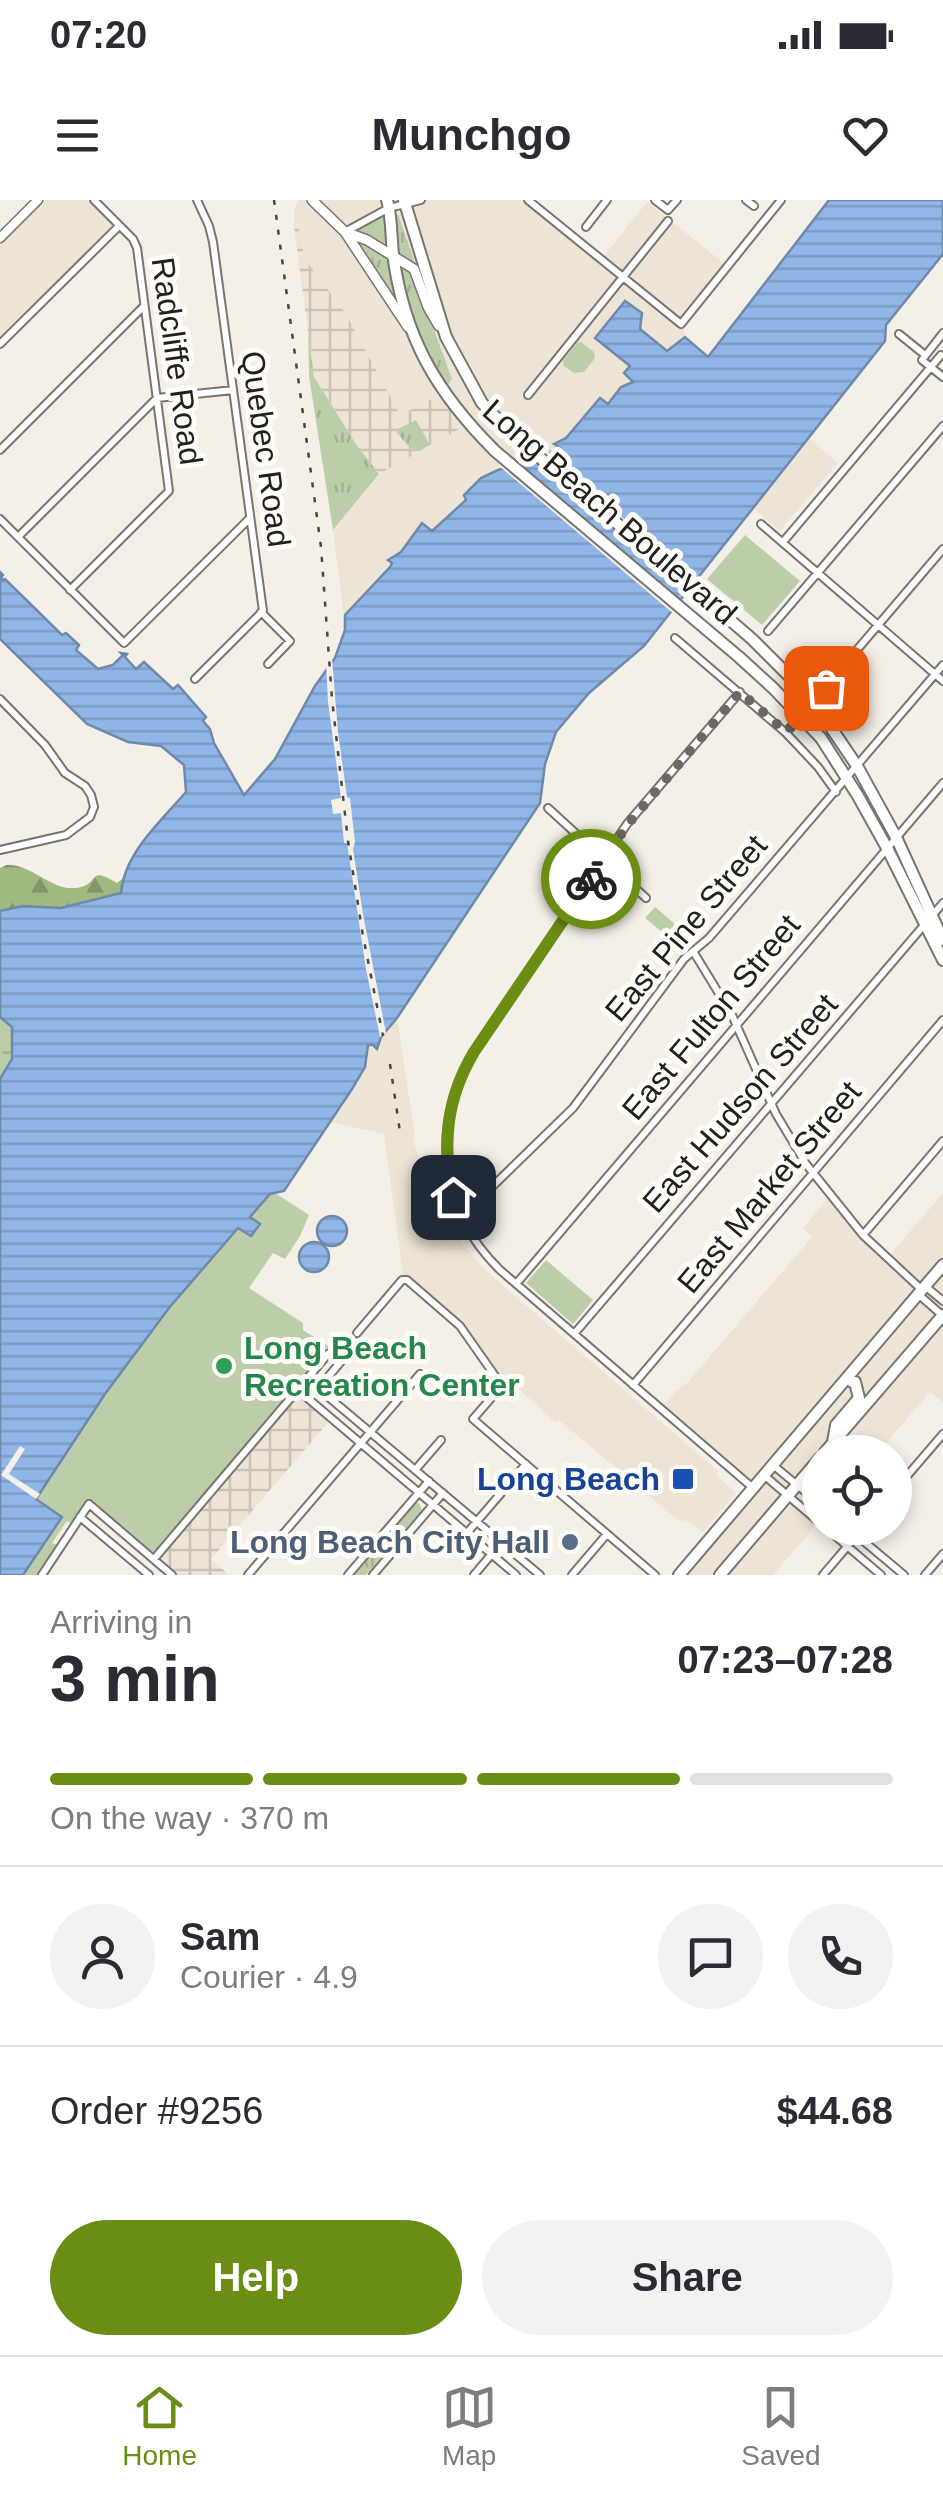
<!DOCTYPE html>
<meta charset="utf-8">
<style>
:root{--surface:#fff;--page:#f2f2f3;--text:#2b2b33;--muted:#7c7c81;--line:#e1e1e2;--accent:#6a8d14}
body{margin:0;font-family:Helvetica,sans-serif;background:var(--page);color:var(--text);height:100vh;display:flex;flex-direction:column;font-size:38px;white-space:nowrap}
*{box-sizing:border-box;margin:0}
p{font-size:32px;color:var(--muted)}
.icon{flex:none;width:55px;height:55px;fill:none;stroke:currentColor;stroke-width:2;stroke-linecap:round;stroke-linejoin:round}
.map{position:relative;height:1375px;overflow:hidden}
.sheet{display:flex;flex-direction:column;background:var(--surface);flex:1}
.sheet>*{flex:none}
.tools{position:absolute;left:802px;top:1235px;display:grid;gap:20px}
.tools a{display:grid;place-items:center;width:110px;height:110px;border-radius:50%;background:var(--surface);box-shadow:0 5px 15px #0003;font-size:50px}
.pin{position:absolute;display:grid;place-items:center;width:85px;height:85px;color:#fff;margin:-42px;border-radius:20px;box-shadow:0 5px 15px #0006}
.courier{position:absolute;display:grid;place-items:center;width:100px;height:100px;margin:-50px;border:8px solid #6a8d14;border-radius:50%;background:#fff;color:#222;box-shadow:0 2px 12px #0007}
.head em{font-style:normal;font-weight:700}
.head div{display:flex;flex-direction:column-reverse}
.head{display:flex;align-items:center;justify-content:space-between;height:170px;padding:0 50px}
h1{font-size:65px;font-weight:700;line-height:75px}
.bar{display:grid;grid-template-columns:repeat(4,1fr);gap:15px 10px;align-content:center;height:120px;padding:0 50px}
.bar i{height:12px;border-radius:8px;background:var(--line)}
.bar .active{background:var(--accent)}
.bar p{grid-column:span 4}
.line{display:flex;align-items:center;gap:25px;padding:0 50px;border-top:2px solid var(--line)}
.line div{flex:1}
.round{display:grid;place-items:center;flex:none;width:105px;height:105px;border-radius:52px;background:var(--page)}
.primary-button{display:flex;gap:20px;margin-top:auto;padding:20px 50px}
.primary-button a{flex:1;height:115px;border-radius:60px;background:var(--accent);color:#fff;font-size:40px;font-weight:700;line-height:115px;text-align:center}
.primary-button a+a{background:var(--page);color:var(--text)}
.status{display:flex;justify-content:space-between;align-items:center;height:70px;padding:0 50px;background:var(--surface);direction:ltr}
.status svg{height:28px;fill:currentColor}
header{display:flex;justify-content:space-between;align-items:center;height:130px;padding:0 50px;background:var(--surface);font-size:45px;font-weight:700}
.menu{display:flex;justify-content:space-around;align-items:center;height:140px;border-top:2px solid var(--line);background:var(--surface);font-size:28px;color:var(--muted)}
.menu a{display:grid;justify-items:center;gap:5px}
.menu .active{color:var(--accent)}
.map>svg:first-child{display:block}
.built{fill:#ede4d6}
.industrial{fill:url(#industrial-grid)}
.grass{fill:url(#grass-tufts)}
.forest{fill:url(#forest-firs)}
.wetland{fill:url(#wetland-marsh)}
.green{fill:#bccea9}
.water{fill:url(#water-rules);stroke:#6f89ab;stroke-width:2.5}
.pier{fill:#f4efe7}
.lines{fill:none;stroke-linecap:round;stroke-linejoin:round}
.minor-casing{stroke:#79746e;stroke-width:10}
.tertiary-casing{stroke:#79746e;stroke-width:11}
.secondary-casing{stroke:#79746e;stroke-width:12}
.primary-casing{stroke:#79746e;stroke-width:14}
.trunk-casing{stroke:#79746e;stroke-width:14}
.minor{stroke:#fff;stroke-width:6}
.tertiary{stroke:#fff;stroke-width:8}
.secondary{stroke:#fff;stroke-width:9}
.primary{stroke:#fff;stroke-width:10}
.trunk{stroke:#fff;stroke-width:10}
.rail{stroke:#484542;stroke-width:2.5;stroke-dasharray:5 10;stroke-linecap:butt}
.done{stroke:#6c6864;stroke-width:10;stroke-dasharray:0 18}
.route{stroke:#6a8d14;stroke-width:12}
.leisure-dot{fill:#2e9e5b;stroke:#fefcf9;stroke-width:4}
.transit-dot{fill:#1a4fb4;stroke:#fefcf9;stroke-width:4}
.service-dot{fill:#5c6f8a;stroke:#fefcf9;stroke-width:4}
.labels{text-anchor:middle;stroke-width:10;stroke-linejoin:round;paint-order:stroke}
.street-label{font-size:32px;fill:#22201e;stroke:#fefcf9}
.leisure-label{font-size:32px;font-weight:bold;fill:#27864d;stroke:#fefcf9;text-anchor:start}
.transit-label{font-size:32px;font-weight:bold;fill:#164399;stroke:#fefcf9;text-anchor:end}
.service-label{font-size:32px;font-weight:bold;fill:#4e5e75;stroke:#fefcf9;text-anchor:end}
</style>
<div class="status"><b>07:20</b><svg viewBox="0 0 49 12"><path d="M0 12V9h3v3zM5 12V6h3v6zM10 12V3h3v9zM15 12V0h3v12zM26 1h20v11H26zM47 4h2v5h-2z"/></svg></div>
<header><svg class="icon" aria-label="menu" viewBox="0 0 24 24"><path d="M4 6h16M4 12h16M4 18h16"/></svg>Munchgo<svg class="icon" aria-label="heart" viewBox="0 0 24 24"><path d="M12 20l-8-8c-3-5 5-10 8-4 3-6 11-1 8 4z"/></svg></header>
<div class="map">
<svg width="943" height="1375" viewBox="0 0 943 1375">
<defs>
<pattern id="industrial-grid" width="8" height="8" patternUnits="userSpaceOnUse" patternTransform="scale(2.5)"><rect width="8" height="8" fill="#ede4d6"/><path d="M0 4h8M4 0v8" fill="none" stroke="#cbc3b7"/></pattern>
<pattern id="grass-tufts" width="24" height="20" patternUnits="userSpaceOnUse" patternTransform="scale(2.5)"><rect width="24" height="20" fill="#bccea9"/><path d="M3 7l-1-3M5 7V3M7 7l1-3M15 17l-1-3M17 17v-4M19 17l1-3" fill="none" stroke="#a1b191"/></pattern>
<pattern id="forest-firs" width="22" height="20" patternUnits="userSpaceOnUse" patternTransform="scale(2.5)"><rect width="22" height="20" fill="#9fb981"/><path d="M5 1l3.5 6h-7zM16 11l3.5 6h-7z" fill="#819669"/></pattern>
<pattern id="wetland-marsh" width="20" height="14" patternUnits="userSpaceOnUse" patternTransform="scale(2.5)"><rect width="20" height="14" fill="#bccea9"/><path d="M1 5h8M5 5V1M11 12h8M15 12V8" fill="none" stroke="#a1b191"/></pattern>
<pattern id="water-rules" width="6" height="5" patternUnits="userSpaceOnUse" patternTransform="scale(2.5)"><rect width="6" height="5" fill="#90b6e7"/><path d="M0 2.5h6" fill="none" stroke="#7c9cc6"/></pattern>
</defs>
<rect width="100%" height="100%" fill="#f4efe7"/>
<path class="built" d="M42 0H88L114 25 0 138V43Z
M298 0H534L604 56 647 2 726 65 682 120 685 137 667 151 640 129 630 166 634 182 620 187 607 204 600 199 565 238 555 244 560 248 555 254 498 270 481 278 466 300 432 331 422 323 401 352 389 360 393 363 390 367 344 415 333 330 379 274 465 224 400 216 346 114 305 59 295 8Z
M807 237 838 263 780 331 752 307Z
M397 818 415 937 413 938 422 973 443 1013 462 1043 485 1070 718 1271 716 1275 736 1293 703 1332 686 1320 679 1321 559 1220 555 1222 509 1180 504 1183 466 1128 403 1074 384 934 330 922 340 911 365 867 368 845 377 848 380 837Z
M943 993V1202L930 1192 878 1252H820V1328H857L841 1346 816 1325 773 1375H679L753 1288 661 1208 676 1191 688 1182 812 1037 803 1028 830 996 852 1025 889 1056Z"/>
<path class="industrial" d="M295 8 305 59 346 114 400 215 442 194 466 225 379 274 356 244 314 177 294 26Z
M298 1191 331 1219 211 1359 229 1375H177L157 1358Z"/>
<path class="grass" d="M388 11 391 52 350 32Z
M398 14 415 63 411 64 399 56 393 20Z
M348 35 390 57 405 121Z
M401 65 411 72 417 83 452 179 448 185 443 183C421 143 405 112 401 65Z
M308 133 314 177 356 244 379 274 333 330 309 176Z
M416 220 430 245 419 251 409 247 397 233 398 229Z
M419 1303 422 1310 366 1375H355L413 1304Z"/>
<path class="forest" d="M6 665C32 663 49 690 75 688 102 685 86 664 117 683L122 679V693L60 708 23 706 0 711V668Z"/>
<path class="wetland" d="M0 817 12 827V859L0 879Z"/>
<path class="green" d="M581 142 594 152 595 158 584 172 574 173 563 165V161L577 143Z
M745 335 800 381 762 425 707 379Z
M655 707 676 725 667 736 645 718Z
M275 993 309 1015 300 1036 285 1059 273 1053 249 1088 303 1123V1130L336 1151 302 1194 298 1192 157 1358 91 1302 76 1326 67 1321 52 1343 59 1345 39 1375H23L61 1317 36 1300C78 1235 120 1170 168 1110 200 1069 236 1032 270 994Z
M546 1060 593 1100 573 1124 526 1083Z"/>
<path class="water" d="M829 0H943V54L886 125 885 141 644 446 589 493 556 532 545 564 540 603 397 818 381 837 377 849 373 845H368L365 867 352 889 284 991 270 994 250 1017 260 1024 251 1036 238 1028 169 1108 105 1194 36 1299 62 1317 23 1375H0V879L12 859V827L0 817V711L23 706 61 708 121 693C124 653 162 620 186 592L184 565 161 546 128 542 87 524 0 439V372L3 375 1 378 3 380 5 379 62 435 66 433 79 445 76 450 98 469 113 465 123 455 121 453 127 454 125 457 136 469 144 462 173 489 178 485 206 517 203 521 210 529 214 543 244 595 275 559 315 486 335 458 345 430V415L390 367 392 363 388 360 401 352 422 323 432 331 466 300 464 295 481 278 498 270 550 255 551 252 556 254 560 248 554 244 566 238 600 198 608 204 621 187 633 182 624 173 630 166 595 138 625 101 642 113 640 129 667 151 685 137 708 157Z
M317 1031a15 15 0 1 1 30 0a15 15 0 1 1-30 0Z
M299 1057a15 15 0 1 1 30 0a15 15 0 1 1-30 0Z"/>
<path class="pier" d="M545 251 699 383 691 394 630 343 623 344 621 342 623 337 528 256Z
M515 260 683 404 675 415 498 265Z
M329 457H332L338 532 347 597 350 598 355 642 353 649 363 714 386 833 380 837 366 769 347 643H344L341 613 333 614 331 600 341 598 328 502 326 462Z
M20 1246 25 1249 9 1274 40 1294 36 1299 1 1275Z"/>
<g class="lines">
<g class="minor-casing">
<path id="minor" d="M528 0 681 124 781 0
M655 0 668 10 677 0
M746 0 754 6
M586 27 607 0
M345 32 389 8 421 0
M943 133 922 160 943 177
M899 134 925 155
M0 144 119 26
M528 195 668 21
M0 250 144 106
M0 319 124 443 249 319
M761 324 943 481
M18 337 157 198 233 190
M783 342 941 155
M70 390 169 291 137 48 133 39 94 0
M261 412 290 441 268 464
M768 431 943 226
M675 438 786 533 818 567 836 592
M195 479 263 411 213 42 209 26 197 0
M740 492 627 624 474 852C430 927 438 1009 500 1070L753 1288
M0 499 45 545 65 573 85 586 91 595 94 607 90 617 66 635 0 650
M786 533 943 349
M548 608 646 698
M693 751 732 815 776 914 806 964 863 1035 921 1089
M461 1017 573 908 684 759 709 738 943 465
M863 1035 943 941
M516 1084 943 583
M925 1086 943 1101
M918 1094 942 1115
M357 1133 402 1080H407L460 1126 500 1183 499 1189 473 1219 655 1375
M574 1134 943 703
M307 1179 540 1375
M633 1185 943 820
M319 1188 357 1142
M298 1190 516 1375
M773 1265 820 1304
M416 1269 441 1240
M765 1276 820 1323
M895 1290 943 1234
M80 1317 149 1375
M826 1328 881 1375
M848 1328 904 1375
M467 1333 526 1264
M154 1359 328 1154
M42 1375 89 1304 172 1375
M248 1375 420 1174
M348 1375 429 1281
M373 1375 443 1293
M474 1375 502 1342
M572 1375 607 1334
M823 1375 863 1328
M925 1375 943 1354"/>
</g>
<g class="tertiary-casing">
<path id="tertiary" d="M0 38 38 0"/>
</g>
<g class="secondary-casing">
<path id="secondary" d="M312 0 345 32 408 127
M345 32 367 40 414 69 428 107 439 126"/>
</g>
<g class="primary-casing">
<path id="primary" d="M387 0C392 18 391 36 393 54 404 137 436 192 495 251L739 457 773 488 821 538 858 596 887 648 943 760
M404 0 446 137 482 203 511 233 701 395 752 439 795 482 832 529 857 566 896 637 943 740"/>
</g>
<g class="trunk-casing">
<path id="trunk" d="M833 1242 836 1225 859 1198 855 1182H852L848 1177
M825 1252 943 1115
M679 1375 943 1065
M720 1375 820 1258"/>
</g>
<use href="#minor" class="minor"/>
<use href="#tertiary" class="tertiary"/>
<use href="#secondary" class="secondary"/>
<use href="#primary" class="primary"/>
<use href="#trunk" class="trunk"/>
<path class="rail" d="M274 0 321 347 332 499 348 641 363 736 383 836
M390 864 400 932"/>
</g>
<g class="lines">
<path class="done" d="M591 679 628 624 740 492 786 532 826 488"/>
<path class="route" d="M453 997C442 944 446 899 474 852L591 679"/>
</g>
<circle class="leisure-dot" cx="224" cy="1166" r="10"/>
<rect class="transit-dot" x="671" y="1267" width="24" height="24" rx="5"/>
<circle class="service-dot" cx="570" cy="1342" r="10"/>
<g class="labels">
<g class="street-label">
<text transform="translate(177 161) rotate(82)" y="11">Radcliffe Road</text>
<text transform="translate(266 249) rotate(82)" y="11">Quebec Road</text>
<text transform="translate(610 312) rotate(41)" y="11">Long Beach Boulevard</text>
<text transform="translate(686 728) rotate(-50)" y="11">East Pine Street</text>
<text transform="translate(711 817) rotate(-50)" y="11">East Fulton Street</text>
<text transform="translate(740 903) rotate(-49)" y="11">East Hudson Street</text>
<text transform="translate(769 987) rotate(-50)" y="11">East Market Street</text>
</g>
<g class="leisure-label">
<text x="244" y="1159">Long Beach<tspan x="244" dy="37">Recreation Center</tspan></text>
</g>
<g class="transit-label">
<text x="660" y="1290">Long Beach</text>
</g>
<g class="service-label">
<text x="550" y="1353">Long Beach City Hall</text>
</g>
</g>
</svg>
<div class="tools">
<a><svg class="icon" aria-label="locate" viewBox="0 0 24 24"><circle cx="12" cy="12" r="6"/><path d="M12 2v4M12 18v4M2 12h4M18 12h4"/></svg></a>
</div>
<div class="pin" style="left:826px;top:488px;background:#ea580c"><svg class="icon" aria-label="bag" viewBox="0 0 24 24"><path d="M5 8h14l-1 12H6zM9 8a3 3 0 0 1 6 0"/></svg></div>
<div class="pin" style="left:453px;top:997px;background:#1f2937"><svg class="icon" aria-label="home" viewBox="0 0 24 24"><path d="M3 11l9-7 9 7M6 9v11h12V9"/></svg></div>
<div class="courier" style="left:591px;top:679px"><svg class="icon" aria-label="bike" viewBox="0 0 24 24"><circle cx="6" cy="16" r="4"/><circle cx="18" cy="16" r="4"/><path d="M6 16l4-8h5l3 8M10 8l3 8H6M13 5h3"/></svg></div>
</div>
<section class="sheet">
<div class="head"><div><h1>3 min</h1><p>Arriving in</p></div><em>07:23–07:28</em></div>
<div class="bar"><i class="active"></i><i class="active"></i><i class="active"></i><i></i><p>On the way · 370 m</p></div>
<div class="line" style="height:180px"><a class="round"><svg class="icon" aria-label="person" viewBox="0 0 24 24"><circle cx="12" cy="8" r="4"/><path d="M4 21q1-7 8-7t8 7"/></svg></a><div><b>Sam</b><p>Courier · 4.9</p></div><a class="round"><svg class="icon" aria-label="chat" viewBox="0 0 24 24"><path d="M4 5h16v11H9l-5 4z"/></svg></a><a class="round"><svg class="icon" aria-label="phone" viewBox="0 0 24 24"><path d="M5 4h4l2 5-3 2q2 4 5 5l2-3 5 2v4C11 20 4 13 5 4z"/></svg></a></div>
<div class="line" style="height:130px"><div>Order #9256</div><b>$44.68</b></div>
<div class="primary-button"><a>Help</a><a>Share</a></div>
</section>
<nav class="menu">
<a class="active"><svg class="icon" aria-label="home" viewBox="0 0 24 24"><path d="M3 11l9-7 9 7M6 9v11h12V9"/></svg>Home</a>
<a><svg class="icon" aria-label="map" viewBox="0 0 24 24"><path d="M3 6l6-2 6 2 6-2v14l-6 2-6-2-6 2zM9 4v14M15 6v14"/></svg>Map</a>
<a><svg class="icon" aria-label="saved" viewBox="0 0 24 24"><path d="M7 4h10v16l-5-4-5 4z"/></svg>Saved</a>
</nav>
